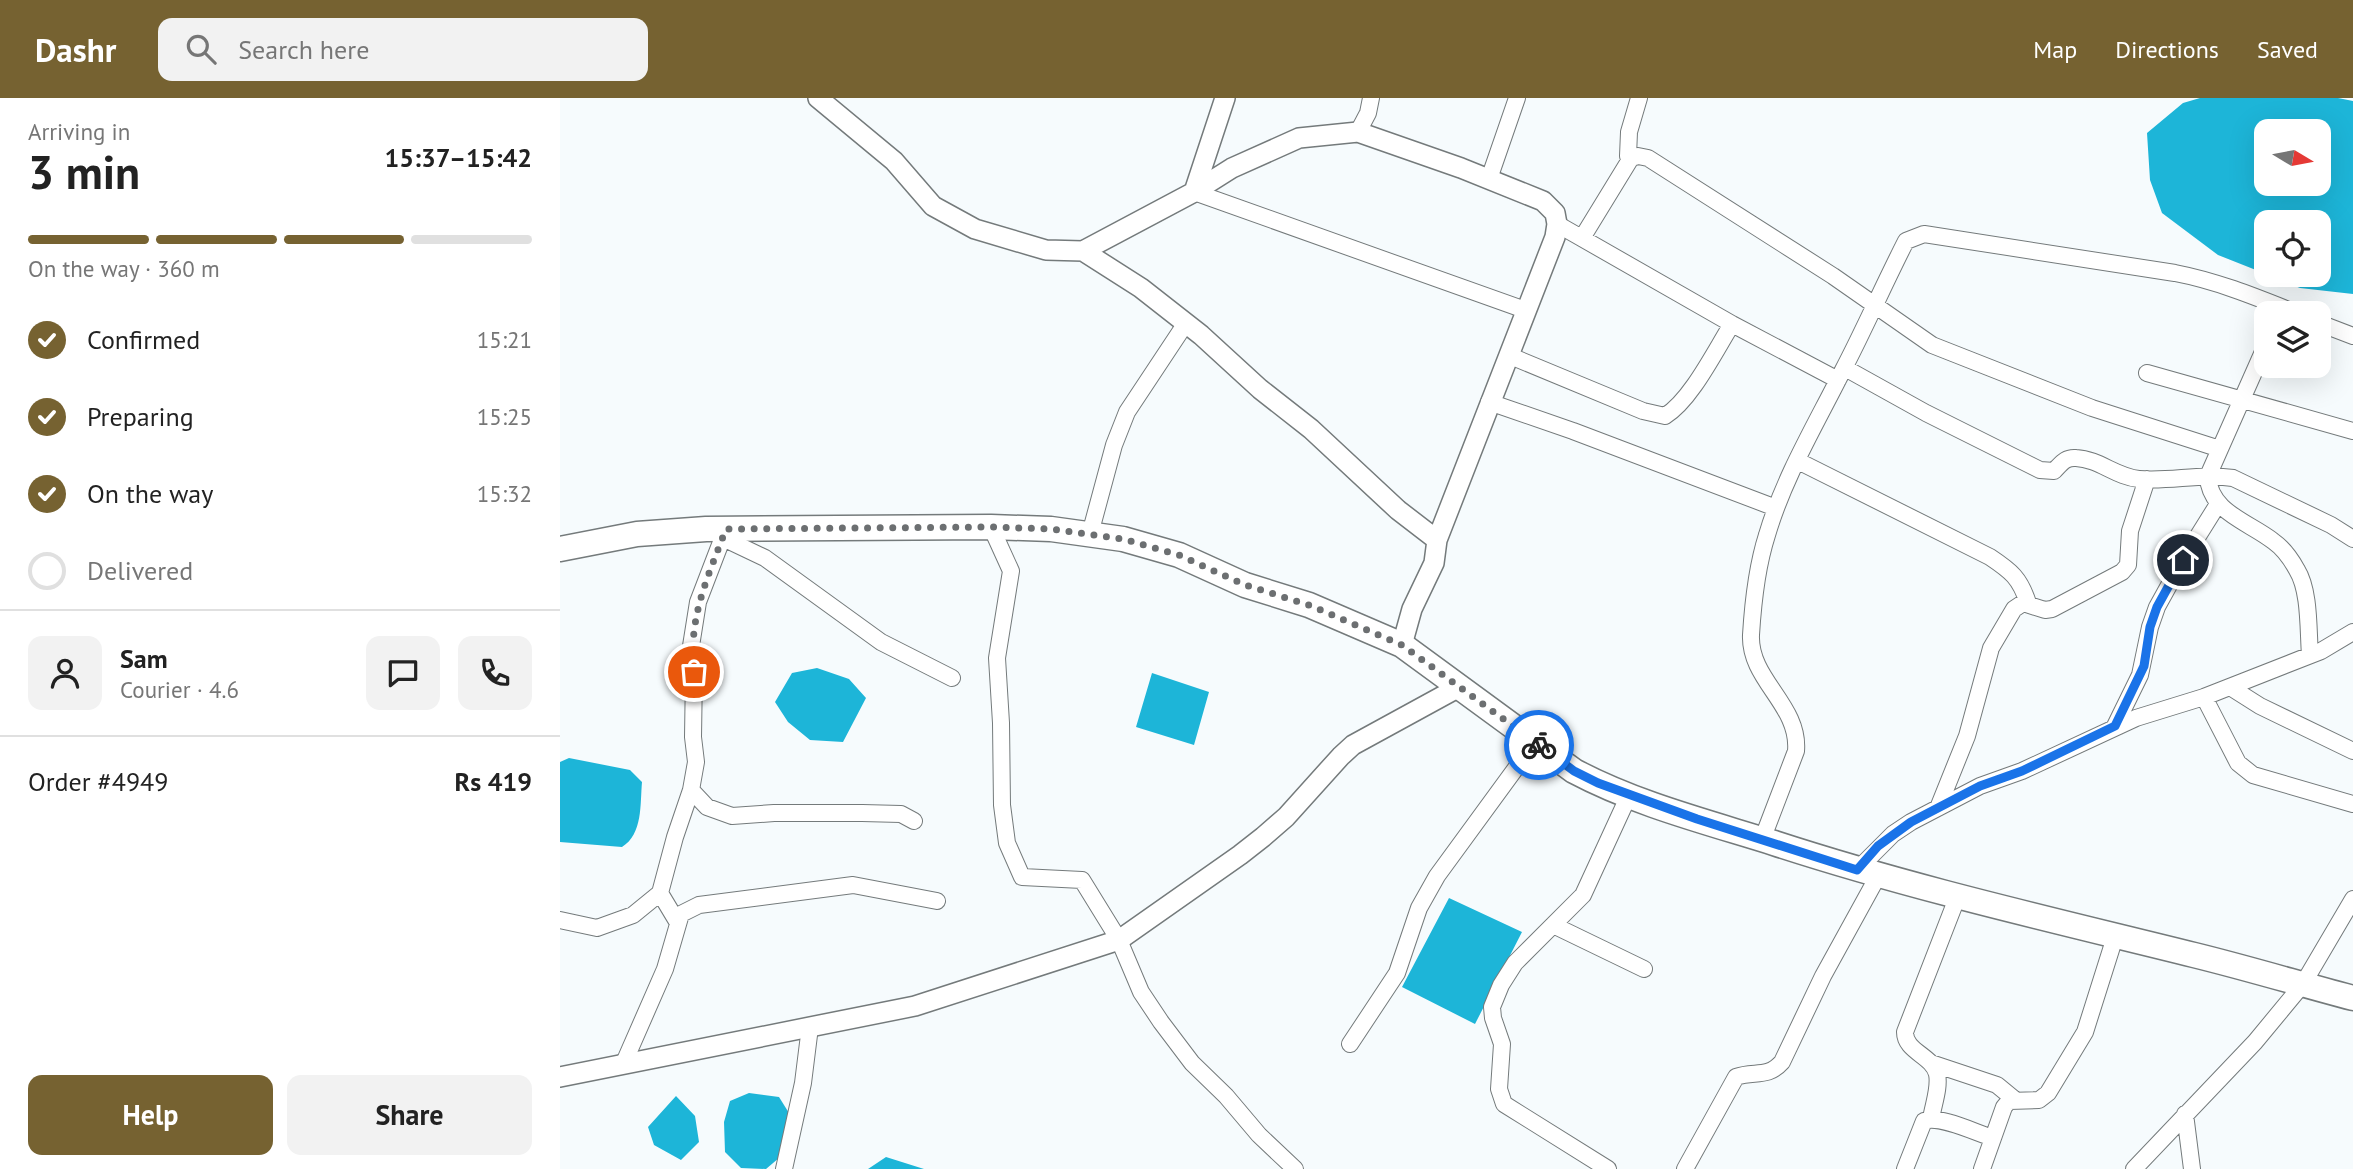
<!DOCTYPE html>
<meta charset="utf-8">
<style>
:root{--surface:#fff;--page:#f2f2f2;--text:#222;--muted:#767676;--line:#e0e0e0;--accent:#766231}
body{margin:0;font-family:"PT Sans",sans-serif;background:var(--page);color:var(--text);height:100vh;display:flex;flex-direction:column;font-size:26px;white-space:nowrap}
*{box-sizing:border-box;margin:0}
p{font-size:23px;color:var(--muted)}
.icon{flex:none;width:38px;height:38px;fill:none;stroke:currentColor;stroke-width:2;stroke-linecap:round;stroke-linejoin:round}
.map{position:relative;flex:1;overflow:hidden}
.panel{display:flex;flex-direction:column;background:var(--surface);width:560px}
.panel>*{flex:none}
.needle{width:46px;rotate:100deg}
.fabs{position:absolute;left:1694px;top:21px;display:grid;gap:14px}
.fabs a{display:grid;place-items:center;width:77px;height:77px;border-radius:14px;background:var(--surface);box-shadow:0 7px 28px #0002;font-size:35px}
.pin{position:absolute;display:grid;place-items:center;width:60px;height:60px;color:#fff;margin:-30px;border:4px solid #fff;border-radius:50%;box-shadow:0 2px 7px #0007}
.courier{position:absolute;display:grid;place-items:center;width:70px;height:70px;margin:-35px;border:5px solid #1a73e8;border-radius:50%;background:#fff;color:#222;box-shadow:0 2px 9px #0007}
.overview em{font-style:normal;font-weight:700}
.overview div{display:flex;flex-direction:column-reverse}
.overview{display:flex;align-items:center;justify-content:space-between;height:119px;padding:0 28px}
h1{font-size:46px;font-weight:700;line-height:52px}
.bar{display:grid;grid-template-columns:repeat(4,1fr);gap:10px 7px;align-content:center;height:84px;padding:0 28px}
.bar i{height:9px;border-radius:5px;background:var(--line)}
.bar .on{background:var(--accent)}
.bar p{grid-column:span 4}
.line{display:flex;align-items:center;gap:18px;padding:0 28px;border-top:2px solid var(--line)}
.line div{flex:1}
.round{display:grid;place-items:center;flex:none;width:74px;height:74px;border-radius:14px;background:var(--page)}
ol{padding:0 28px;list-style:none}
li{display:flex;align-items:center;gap:21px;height:77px}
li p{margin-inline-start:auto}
li .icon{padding:7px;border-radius:50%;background:var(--accent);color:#fff;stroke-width:4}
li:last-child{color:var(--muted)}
li i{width:38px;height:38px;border:4px solid var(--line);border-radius:50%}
.action{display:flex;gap:14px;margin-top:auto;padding:14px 28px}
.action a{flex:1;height:80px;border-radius:14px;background:var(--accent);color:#fff;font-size:28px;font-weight:700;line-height:80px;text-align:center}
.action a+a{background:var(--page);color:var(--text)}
header{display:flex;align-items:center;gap:42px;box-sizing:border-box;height:98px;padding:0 35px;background:var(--accent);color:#fff}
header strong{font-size:33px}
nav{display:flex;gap:38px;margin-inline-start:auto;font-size:24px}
.search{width:490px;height:63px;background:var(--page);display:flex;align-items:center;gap:18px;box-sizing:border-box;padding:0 24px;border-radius:14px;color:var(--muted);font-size:26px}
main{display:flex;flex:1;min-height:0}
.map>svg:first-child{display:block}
.water{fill:#1db5d8;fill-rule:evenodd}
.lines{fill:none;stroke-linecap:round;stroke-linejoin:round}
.minor-casing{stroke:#747a7b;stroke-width:18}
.tertiary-casing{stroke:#747a7b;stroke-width:22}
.primary-casing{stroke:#747a7b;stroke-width:27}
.minor{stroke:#fff;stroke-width:16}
.tertiary{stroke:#fff;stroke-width:19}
.primary{stroke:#fff;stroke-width:24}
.done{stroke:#6c6f71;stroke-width:7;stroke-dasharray:0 12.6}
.route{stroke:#1a73e8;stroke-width:9}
</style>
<header>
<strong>Dashr</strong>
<div class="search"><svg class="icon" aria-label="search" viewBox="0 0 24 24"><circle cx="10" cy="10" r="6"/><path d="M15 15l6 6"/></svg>Search here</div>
<nav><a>Map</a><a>Directions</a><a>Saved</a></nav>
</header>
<main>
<section class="panel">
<div class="overview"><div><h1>3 min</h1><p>Arriving in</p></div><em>15:37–15:42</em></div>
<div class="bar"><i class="on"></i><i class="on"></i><i class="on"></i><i></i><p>On the way · 360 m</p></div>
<ol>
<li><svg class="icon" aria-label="check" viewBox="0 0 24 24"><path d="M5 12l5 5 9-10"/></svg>Confirmed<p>15:21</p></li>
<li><svg class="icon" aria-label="check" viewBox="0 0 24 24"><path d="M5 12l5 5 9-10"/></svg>Preparing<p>15:25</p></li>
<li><svg class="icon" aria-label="check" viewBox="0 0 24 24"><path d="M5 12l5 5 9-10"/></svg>On the way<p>15:32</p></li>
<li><i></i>Delivered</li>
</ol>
<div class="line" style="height:126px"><a class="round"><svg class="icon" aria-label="person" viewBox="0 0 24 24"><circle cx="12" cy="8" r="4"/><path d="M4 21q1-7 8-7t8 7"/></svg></a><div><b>Sam</b><p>Courier · 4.6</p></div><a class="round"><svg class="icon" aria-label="chat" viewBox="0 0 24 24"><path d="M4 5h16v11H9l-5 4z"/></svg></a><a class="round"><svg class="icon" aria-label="phone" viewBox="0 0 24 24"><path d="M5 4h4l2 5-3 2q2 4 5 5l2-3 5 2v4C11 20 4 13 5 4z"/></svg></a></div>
<div class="line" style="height:91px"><div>Order #4949</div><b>Rs 419</b></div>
<div class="action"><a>Help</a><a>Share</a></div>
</section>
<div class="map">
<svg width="1793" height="1071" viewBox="0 0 1793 1071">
<rect width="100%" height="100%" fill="#f6fbfd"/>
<path class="water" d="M1640 0H1778L1793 3V196L1740 190 1707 177H1759V124H1706V176L1658 157 1602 115 1590 82 1587 35 1623 5ZM1706 33H1759V86H1706Z
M257 570 289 581 306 600 283 644 250 642 228 624 215 604 232 575Z
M592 575 649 594 634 647 576 629Z
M9 660 70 672 82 684C80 706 83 736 62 749L0 744V664Z
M889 800 962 834 915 926 842 889Z
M189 995 219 999 229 1015 226 1054 206 1071 181 1070 165 1054 164 1024 170 1003Z
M116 998 135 1018 139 1044 121 1062 94 1047 88 1029Z
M326 1059 364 1071H308Z"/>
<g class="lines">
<g class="minor-casing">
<path id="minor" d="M798 34 808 15 811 0
M1071 60 1068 58 1069 34 1079 0
M929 81 957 0
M634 94 965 212
M997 126 1172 226 1278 282
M1022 140 1071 60 1078 58 1088 60 1273 178 1372 247 1532 310 1660 351
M1759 225 1793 238
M1706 247 1648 378C1649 414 1689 424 1713 443 1723 450 1731 461 1737 472 1750 493 1748 532 1750 557
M948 257 1083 313 1105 318C1131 302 1155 253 1172 226
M1285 270 1366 315 1480 372 1494 373C1501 366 1505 359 1516 360 1539 361 1556 379 1579 381 1610 384 1641 375 1673 380L1771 427 1793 441
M1587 275 1793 333
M929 304 1013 333 1216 410
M1238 363 1430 459C1451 473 1460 480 1468 505
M431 429 451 473 437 560 441 625 442 707 447 745 462 779 522 782 559 842 581 894 601 924 632 965 666 998 699 1037 735 1071
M530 436 554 347 567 314 626 225
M163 440 205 460 321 544 392 580
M1670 589 1700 608 1793 653
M1644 599 1678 665 1693 677 1793 706
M1555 628 1580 577 1590 529 1597 509 1623 462 1658 406
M131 692 147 709 172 718 214 715H302L341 716 354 723
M1378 710 1407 638 1431 550 1454 511 1463 505 1485 512 1492 511 1562 474 1568 467 1570 433 1587 381
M1202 742 1236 653C1240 607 1189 582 1191 537 1193 504 1197 468 1207 437 1224 379 1256 326 1283 272 1305 230 1324 186 1346 143L1364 136 1615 175C1657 183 1696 199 1736 215
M1297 772 1333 736 1351 724 1420 688 1462 673 1576 620 1644 599 1761 553 1793 534
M100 795 118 825
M0 822 37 830 73 817 100 795 115 739 131 692 136 664 133 639 134 574 131 548 138 504 166 431
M993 827 1084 871
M790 946 837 875 859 810 877 778 975 644
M1371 965 1437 987 1454 1001
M63 967 105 871 121 816 139 807 293 787 377 803
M1625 1016 1632 1071
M1371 1021C1373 1007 1380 990 1377 976 1372 957 1345 954 1345 934L1397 800
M224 1071 243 985 250 929
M1048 1071 944 1006 939 991 942 946 933 920 932 909 941 887 955 865 1023 797 1069 697
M1125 1071 1176 979C1194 972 1207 981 1222 964L1263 878 1318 778
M1345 1071 1364 1023C1380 1017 1416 1035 1433 1040
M1422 1071 1444 1009 1449 1003 1479 1002 1488 995 1525 934 1555 839
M1574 1071 1695 944 1743 886 1793 801"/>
</g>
<g class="tertiary-casing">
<path id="tertiary" d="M258 0 334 63 373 108 415 131 486 152 523 153 581 190 641 237 700 291 751 331 838 412 877 442 874 465 852 511 842 547
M634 94 665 0
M523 153 634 94 672 70 739 40 798 34 901 70 983 103 995 115 997 126 995 139 877 442
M0 979 355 908 559 842 680 757 703 739 726 719 781 658 793 647 901 588"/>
</g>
<g class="primary-casing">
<path id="primary" d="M0 451 77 436 146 431 431 429 491 431 563 441 619 457 685 487 749 507 842 547 1014 673C1076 706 1147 724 1214 745 1352 790 1493 822 1634 857 1687 870 1740 886 1793 900"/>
</g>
<use href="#minor" class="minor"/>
<use href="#tertiary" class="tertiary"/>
<use href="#primary" class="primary"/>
</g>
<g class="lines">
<path class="done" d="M134 574C128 520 147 481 166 431L431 429 491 431 563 441 619 457 685 487 749 507 842 547 979 647"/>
<path class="route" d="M979 647 1014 673 1038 685 1137 721 1297 772 1318 748 1351 724 1420 688 1462 673 1555 628 1584 568 1590 529 1597 509 1623 462"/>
</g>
</svg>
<div class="fabs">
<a><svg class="needle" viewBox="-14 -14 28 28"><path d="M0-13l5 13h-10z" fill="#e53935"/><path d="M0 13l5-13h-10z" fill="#767676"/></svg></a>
<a><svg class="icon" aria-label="locate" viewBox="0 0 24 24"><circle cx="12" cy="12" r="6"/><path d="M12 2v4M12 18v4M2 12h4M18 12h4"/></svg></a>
<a><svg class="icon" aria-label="layers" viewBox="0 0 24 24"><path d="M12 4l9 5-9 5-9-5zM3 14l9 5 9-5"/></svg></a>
</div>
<div class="pin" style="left:134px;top:574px;background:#ea580c"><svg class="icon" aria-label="bag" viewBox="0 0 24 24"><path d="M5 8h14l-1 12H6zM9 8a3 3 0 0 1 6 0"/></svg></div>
<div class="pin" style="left:1623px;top:462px;background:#1f2937"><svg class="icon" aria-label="home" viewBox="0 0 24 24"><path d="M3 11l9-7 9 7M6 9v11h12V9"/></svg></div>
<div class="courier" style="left:979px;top:647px"><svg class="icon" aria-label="bike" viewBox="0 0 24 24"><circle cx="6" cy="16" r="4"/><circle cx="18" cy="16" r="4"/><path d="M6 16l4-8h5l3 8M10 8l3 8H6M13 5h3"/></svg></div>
</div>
</main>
